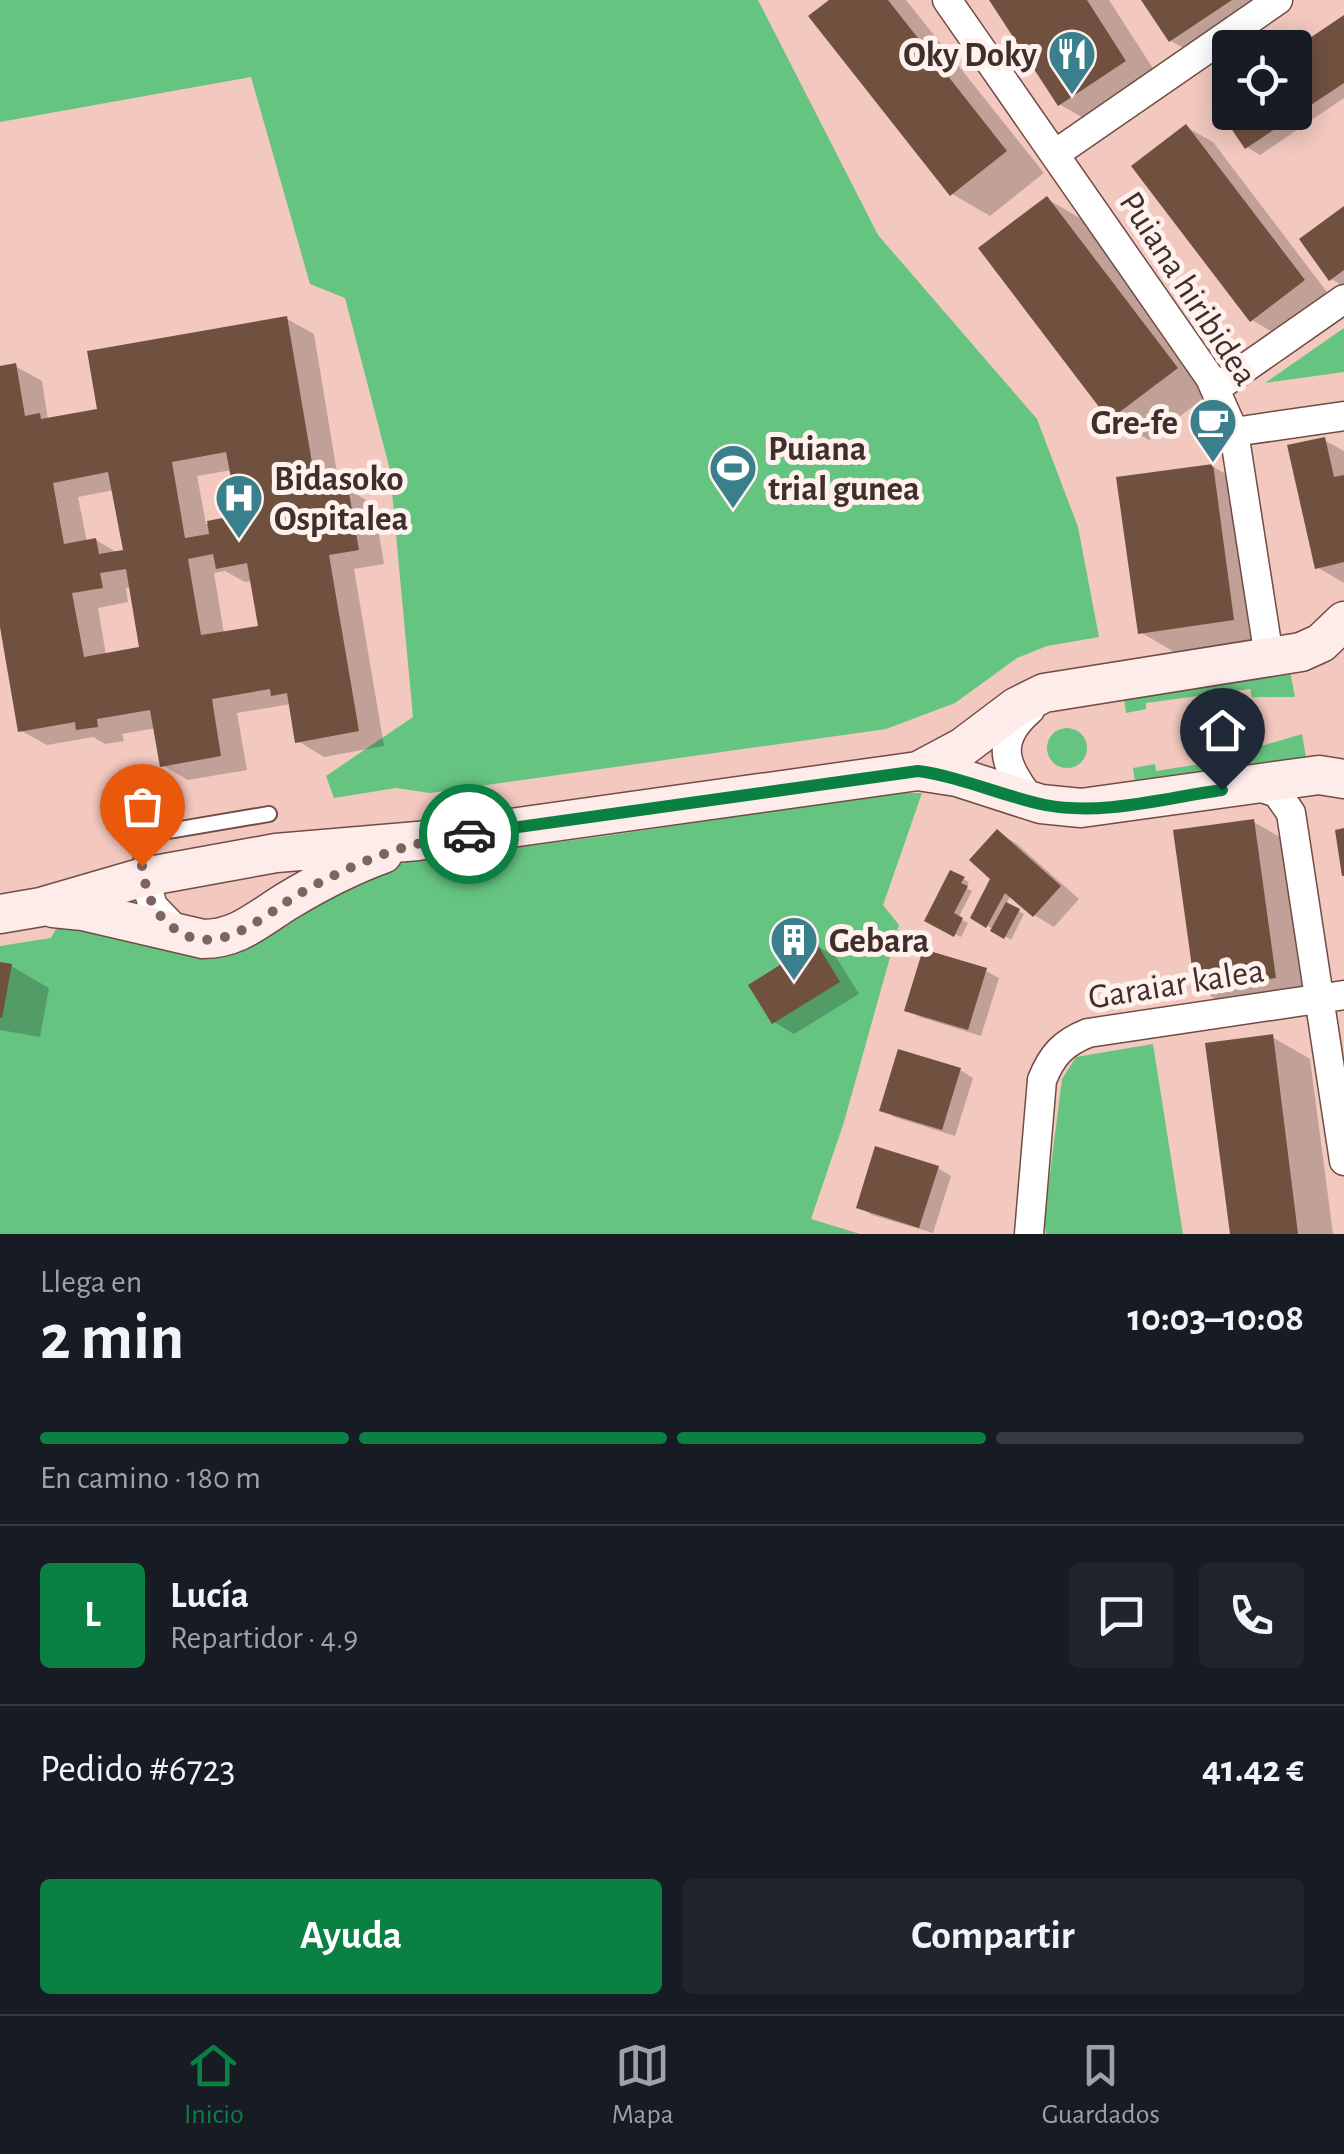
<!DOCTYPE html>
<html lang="es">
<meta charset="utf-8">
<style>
:root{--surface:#171b24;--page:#20242c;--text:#f1f3f6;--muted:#9ea1a6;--line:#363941;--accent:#0b8043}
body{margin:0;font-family:"Alegreya Sans",sans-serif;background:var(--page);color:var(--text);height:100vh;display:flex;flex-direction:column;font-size:38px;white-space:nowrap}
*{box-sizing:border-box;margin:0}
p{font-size:32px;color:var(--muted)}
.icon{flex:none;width:55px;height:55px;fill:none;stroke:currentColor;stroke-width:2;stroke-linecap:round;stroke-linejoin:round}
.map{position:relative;height:1234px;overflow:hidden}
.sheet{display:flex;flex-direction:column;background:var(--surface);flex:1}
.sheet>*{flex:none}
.tools{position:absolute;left:1212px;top:30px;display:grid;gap:20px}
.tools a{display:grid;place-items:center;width:100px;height:100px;border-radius:10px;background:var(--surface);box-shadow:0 5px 25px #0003;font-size:50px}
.pin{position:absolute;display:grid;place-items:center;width:85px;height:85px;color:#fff;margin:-102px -42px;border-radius:50% 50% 50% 0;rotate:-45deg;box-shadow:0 0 10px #0007}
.pin .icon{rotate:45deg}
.courier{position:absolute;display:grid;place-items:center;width:100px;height:100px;margin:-50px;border:8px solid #0b8043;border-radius:50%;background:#fff;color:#222;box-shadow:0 2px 12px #0007}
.headline em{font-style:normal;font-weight:700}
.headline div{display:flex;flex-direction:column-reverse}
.headline{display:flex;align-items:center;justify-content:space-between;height:170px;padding:0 40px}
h1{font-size:65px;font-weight:700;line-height:75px}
.bar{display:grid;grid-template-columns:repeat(4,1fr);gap:15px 10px;align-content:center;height:120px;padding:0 40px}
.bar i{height:12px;border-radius:8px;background:var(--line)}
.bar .on{background:var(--accent)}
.bar p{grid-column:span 4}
.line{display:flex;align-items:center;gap:25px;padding:0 40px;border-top:2px solid var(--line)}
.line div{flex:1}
.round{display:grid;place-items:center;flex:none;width:105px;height:105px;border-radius:10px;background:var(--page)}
.button{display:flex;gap:20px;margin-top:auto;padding:20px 40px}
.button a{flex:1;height:115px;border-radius:10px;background:var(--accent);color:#fff;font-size:40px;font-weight:700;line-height:115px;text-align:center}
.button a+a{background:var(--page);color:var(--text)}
.tabs{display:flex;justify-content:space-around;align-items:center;height:140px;border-top:2px solid var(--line);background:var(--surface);font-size:28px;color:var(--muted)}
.tabs a{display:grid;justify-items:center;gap:5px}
.tabs .on{color:var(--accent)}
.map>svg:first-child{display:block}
.green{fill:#66c481}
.shadow{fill:#0003;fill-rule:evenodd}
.building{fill:#70513f;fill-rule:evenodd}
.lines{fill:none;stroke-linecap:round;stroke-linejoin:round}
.lane-casing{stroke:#704c45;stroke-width:18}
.street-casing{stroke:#704c45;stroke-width:31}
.secondary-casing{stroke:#704c45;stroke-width:41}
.lane{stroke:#fff;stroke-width:14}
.street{stroke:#fff;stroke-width:28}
.secondary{stroke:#fdece9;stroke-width:38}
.done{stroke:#7e645f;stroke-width:10;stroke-dasharray:0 18}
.route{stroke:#0b8043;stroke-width:12}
.labels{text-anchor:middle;stroke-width:10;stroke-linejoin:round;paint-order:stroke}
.poi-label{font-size:35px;font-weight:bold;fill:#3f2e2b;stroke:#fef1ee;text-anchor:start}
.street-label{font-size:35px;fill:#3f2e2b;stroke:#fef1ee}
</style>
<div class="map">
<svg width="1344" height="1234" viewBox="0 0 1344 1234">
<rect width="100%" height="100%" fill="#f2c8bf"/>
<path class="green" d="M0 0H758L878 235 1037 419 1078 527 1099 637 1047 646 1017 658 955 703 886 729 430 793 396 788 334 798 326 776 413 717 390 470 345 298 310 284 251 77 0 122Z
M1344 328V372L1265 383Z
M1289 666 1295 697H1252L1250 689 1146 703V709L1126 713 1123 691Z
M1047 748a20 20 0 1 1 40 0a20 20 0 1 1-40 0Z
M1302 734 1307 763 1136 789 1133 768 1155 764 1156 771 1258 755V747Z
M893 793H922L883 905 899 925 844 1122 811 1219 860 1234H0V946L51 938 61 919 189 949 405 862 605 836Z
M1153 1044 1183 1234H1046L1044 1221 1062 1079 1076 1057Z"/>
<path class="shadow" d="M833 0H906L1044 173 990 216 952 194Z
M992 0H1109L1163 84 1097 126 1059 104Z
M1144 0H1255L1184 48 1171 41Z
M1344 18V98L1260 155 1247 147 1217 103 1230 95V112H1295V51Z
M1186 127 1213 142 1330 296 1279 336 1252 320Z
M1047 199 1085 221 1214 390 1149 440 1111 418Z
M1344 209V286L1331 279Z
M287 319 314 334 340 491 348 489 374 505 384 564 354 569 384 746 324 757 298 741 291 704 237 713 247 770 188 780 162 765 156 728 122 734 124 741 105 744 93 737 47 745 20 730 0 613V369L15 366 42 381 48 420 100 411ZM232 470 241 517 206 524 197 476ZM114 490 125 552 118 553 96 540 87 542 78 497ZM225 571 245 582 252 581 261 628 224 634 214 573ZM131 587 142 649 106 655 98 608 128 602 126 588Z
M1324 440 1344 451V583L1317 567Z
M1212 466 1250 488 1271 641 1178 654 1140 632Z
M1254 822 1292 844 1313 999 1235 1010 1197 988Z
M997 832 1017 844 1079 899 1054 927 1034 915 1011 895 1006 904 1024 914 1011 940 973 917 993 879Z
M951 873 969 882 966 888 972 891 958 918 968 923 961 937 927 920Z
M816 945 836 957 859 994 794 1034 774 1022Z
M0 964 11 966 49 988 40 1037 0 1030Z
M986 971 999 978 981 1036 920 1017 907 1010Z
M1272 1037 1310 1059 1333 1234H1232Z
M899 1052 960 1070 973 1078 955 1136 894 1117 882 1109Z
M938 1168 951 1176 933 1233 872 1215 859 1207Z"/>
<path class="building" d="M829 0H888L1007 151 950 196 808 16Z
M989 0H1087L1126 61 1058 106Z
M1141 0H1232L1169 42Z
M1344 15V83L1245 149 1214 103 1230 92V112H1295V48Z
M1186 124 1305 280 1250 322 1131 166Z
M1047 196 1178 368 1109 420 978 248Z
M1344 206V270L1329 281 1299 239Z
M287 316 317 492 348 487 359 550 329 555 359 731 295 743 287 693 271 696 270 689 212 699 221 756 160 767 150 710 97 719 98 727 76 730 75 722 18 732 0 627V366L16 363 25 416 40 413 41 419 97 409 87 351ZM226 452 238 515 207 521 209 534 185 538 172 462ZM108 472 123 550 99 554 96 538 64 544 53 483ZM213 554 216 569 247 563 258 626 201 635 188 559ZM126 569 139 647 84 657 72 593 103 588 100 573Z
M1325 437 1334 477 1344 475V562L1315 569 1287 445Z
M1213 464 1234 620 1138 634 1116 477Z
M1254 819 1276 978 1195 989 1173 830Z
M1344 828V876H1342L1335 830Z
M997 829 1061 886 1033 917 1005 893 986 928 970 918 990 879 969 860Z
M950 870 965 877 961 883 968 886 954 913 963 918 954 937 924 921Z
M1006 902 1020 909 1004 939 990 931Z
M816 942 840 982 772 1024 748 985Z
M923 949 987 968 968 1030 904 1011Z
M0 962 12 964 2 1018H0Z
M1273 1034 1298 1234H1230L1205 1043Z
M898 1049 961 1068 942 1130 879 1111Z
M875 1146 939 1166 919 1228 856 1208Z"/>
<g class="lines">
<g class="lane-casing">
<path id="lane" d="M133 790 144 876
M139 836 269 814"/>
</g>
<g class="street-casing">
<path id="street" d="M947 0 1210 378 1234 432 1269 657
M1055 154 1278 0
M1215 389 1344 299
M1234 432 1344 416
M1030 710C993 742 1005 767 1032 801
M1253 785 1277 793 1291 813 1344 1161
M144 877 153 906 179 933
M1029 1234 1042 1080C1052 1055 1063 1043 1088 1033L1344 995"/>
</g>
<g class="secondary-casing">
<path id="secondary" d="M918 771 963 747 1016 707 1044 693 1301 652 1321 643 1344 621
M53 908 83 911 203 939C239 939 259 918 289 900 319 882 350 866 383 854
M0 914 41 907 144 877 276 853 418 841 918 771 957 777 1041 804 1081 808 1319 775 1344 779"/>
</g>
<use href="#lane" class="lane"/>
<use href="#street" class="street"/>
<use href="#secondary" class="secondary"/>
</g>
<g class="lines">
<path class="done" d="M142 866C146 891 151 910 171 926 209 958 250 927 282 905 299 893 318 883 337 874 382 852 419 841 469 834"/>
<path class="route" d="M469 834 918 771C962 777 1002 796 1045 805 1103 816 1164 798 1222 790"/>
</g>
<defs>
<g id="restaurant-pin" transform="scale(2.5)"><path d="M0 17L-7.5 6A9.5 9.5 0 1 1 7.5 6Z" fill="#3a7f8c" stroke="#fef1ee"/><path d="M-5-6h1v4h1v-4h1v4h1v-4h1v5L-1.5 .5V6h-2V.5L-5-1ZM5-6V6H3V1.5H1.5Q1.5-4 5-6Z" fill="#fff"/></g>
<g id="cafe-pin" transform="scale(2.5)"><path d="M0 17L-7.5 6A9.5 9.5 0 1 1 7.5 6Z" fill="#3a7f8c" stroke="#fef1ee"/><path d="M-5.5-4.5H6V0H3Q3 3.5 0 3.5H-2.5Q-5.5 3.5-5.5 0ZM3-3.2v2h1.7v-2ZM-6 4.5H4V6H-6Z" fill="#fff"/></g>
<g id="stadium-pin" transform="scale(2.5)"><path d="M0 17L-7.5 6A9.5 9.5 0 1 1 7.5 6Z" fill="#3a7f8c" stroke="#fef1ee"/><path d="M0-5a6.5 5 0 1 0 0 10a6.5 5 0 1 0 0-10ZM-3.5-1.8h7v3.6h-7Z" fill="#fff"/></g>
<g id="hospital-pin" transform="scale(2.5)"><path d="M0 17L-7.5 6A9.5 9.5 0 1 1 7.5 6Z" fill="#3a7f8c" stroke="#fef1ee"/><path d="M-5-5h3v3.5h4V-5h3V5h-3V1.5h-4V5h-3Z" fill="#fff"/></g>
<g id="building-pin" transform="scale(2.5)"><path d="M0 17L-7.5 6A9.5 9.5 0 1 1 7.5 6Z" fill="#3a7f8c" stroke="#fef1ee"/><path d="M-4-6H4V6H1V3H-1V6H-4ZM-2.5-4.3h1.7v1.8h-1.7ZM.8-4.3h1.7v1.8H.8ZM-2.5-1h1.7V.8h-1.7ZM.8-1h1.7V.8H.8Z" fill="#fff"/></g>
</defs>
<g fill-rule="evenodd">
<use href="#restaurant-pin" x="1072" y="54"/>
<use href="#cafe-pin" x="1213" y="422"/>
<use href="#stadium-pin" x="733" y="468"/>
<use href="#hospital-pin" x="239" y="498"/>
<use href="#building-pin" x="794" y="940"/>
</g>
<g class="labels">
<g class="poi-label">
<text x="1037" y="66" text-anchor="end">Oky Doky</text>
<text x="1178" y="434" text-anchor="end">Gre-fe</text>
<text x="768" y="460">Puiana<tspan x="768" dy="40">trial gunea</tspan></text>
<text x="274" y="490">Bidasoko<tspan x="274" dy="40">Ospitalea</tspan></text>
<text x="829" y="952">Gebara</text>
</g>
<g class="street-label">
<text transform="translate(1189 288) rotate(57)" y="12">Puiana hiribidea</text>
<text transform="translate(1176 983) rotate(-9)" y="12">Garaiar kalea</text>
</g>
</g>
</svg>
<div class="tools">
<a><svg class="icon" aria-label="locate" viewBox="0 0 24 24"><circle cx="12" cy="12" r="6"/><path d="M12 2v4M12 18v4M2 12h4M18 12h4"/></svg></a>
</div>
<div class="pin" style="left:142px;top:866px;background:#ea580c"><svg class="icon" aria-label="bag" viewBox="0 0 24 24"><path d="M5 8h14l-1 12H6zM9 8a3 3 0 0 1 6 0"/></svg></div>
<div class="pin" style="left:1222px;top:790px;background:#1f2937"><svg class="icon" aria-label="home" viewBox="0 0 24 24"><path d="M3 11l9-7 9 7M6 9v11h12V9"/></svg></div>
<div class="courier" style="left:469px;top:834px"><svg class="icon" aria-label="car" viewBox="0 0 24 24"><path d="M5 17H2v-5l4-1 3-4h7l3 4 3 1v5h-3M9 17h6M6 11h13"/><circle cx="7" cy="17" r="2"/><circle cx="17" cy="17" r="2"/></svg></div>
</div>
<section class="sheet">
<div class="headline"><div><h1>2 min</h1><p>Llega en</p></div><em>10:03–10:08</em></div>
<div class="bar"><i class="on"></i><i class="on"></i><i class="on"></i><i></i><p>En camino · 180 m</p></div>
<div class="line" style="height:180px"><b class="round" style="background:var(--accent);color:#fff">L</b><div><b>Lucía</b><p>Repartidor · 4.9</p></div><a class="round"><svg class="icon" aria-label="chat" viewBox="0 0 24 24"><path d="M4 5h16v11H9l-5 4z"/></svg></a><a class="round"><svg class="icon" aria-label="phone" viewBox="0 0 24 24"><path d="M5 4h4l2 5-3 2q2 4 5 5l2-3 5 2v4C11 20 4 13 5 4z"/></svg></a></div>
<div class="line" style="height:130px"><div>Pedido #6723</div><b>41.42 €</b></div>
<div class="button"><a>Ayuda</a><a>Compartir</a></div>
</section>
<nav class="tabs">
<a class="on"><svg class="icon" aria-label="home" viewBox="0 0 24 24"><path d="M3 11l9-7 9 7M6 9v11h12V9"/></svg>Inicio</a>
<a><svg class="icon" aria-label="map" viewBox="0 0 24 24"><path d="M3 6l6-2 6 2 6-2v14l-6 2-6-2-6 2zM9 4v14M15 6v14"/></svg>Mapa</a>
<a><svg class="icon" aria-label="saved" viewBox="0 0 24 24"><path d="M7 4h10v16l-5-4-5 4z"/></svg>Guardados</a>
</nav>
